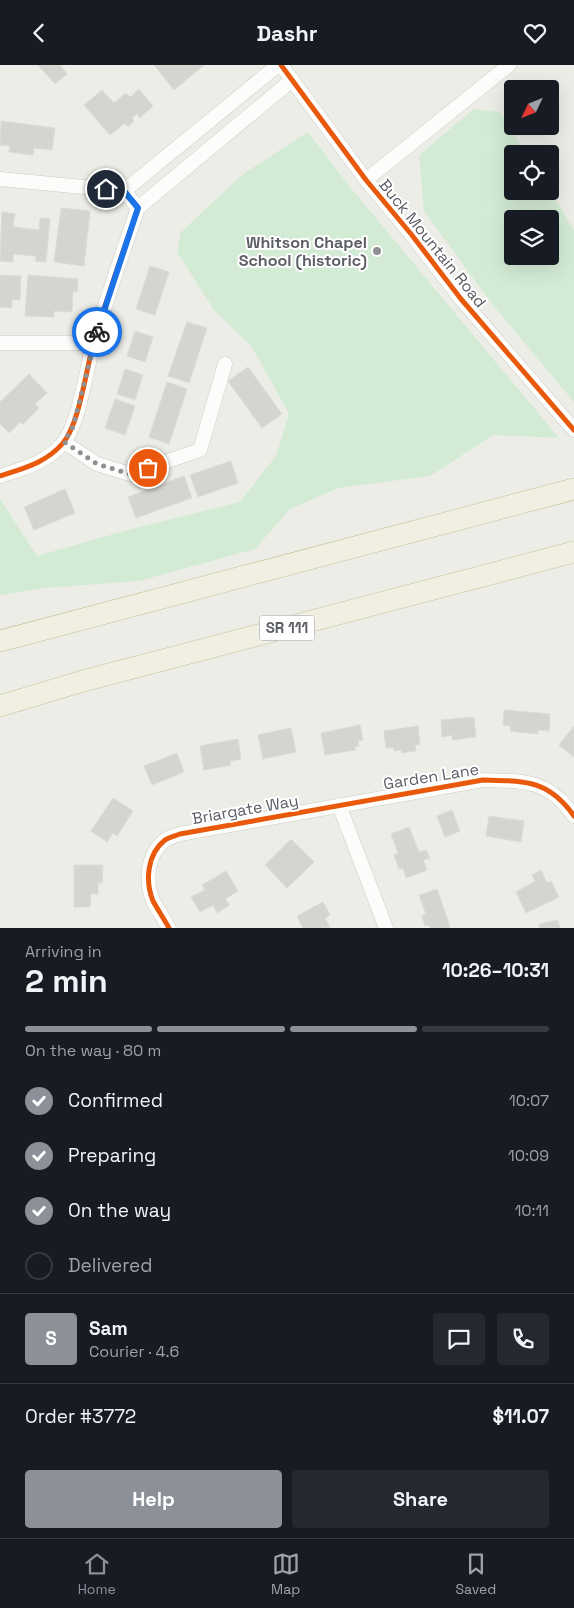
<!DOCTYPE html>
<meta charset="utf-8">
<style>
:root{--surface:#171b24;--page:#242831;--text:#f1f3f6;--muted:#9ea1a6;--line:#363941;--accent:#8c9099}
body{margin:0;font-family:"Space Grotesk",sans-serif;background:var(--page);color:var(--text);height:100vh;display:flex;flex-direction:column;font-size:19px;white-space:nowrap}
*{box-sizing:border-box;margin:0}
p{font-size:16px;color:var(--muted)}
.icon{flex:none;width:28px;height:28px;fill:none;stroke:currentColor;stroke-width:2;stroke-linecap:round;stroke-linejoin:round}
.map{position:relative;height:863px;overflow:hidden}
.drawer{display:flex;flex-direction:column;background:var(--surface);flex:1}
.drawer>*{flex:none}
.needle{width:32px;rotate:227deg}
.controls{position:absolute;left:504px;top:15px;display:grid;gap:10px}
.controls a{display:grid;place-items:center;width:55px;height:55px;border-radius:5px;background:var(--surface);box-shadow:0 5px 20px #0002;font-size:25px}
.pin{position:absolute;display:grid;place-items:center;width:42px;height:42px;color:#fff;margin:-21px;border:2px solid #fff;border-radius:50%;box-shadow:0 1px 5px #0007}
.courier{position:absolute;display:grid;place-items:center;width:50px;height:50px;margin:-25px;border:4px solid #1a73e8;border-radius:50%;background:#fff;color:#222;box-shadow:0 1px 6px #0007}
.headline em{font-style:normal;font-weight:600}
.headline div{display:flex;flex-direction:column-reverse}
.headline{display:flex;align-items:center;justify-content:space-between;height:85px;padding:0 25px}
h1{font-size:32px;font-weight:600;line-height:38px}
.bar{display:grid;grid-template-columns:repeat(4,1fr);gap:8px 5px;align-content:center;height:60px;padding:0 25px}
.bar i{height:6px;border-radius:4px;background:var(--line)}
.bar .selected{background:var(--accent)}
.bar p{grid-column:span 4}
.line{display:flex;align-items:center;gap:12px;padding:0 25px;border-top:1px solid var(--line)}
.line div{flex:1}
.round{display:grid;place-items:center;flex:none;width:52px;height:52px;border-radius:5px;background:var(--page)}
ol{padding:0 25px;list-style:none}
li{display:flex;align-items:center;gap:15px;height:55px}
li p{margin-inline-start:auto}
li .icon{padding:5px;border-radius:50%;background:var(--accent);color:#fff;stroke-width:4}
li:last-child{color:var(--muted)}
li i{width:28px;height:28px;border:2px solid var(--line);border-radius:50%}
.button{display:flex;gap:10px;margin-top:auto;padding:10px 25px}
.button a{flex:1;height:58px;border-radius:5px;background:var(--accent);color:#fff;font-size:20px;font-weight:600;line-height:58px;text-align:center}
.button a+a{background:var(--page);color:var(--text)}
header{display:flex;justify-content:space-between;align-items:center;height:65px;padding:0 25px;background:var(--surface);font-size:22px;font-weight:600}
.tabs{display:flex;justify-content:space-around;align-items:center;height:70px;border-top:1px solid var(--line);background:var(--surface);font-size:14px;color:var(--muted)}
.tabs a{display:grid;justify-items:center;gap:2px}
.tabs .selected{color:var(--accent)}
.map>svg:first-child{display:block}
.green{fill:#d3ebd5;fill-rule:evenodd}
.building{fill:#d5d4d1;stroke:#dcdcd6}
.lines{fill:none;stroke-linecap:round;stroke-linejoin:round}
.minor-casing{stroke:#cbcbca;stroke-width:15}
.highway-casing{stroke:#c5c093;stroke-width:22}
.minor{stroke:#fcfcfb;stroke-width:14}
.highway{stroke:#f0efe1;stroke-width:21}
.cycleway-casing{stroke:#fff;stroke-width:8}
.cycleway{stroke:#e8590c;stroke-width:5}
.done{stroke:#8f9093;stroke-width:5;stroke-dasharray:0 9}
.route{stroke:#1a73e8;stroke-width:6}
.poi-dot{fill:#8f9093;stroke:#fff;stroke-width:2}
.labels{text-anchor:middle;stroke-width:4;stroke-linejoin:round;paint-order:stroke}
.shield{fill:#fff;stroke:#8d8e94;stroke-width:1}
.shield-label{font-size:15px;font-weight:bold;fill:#5c5e66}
.poi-label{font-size:16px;font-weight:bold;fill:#5c5e66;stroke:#fff;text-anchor:end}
.street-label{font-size:16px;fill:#5c5e66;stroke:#fff}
</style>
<header><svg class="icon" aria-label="back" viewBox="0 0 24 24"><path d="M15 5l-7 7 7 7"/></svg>Dashr<svg class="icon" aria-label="heart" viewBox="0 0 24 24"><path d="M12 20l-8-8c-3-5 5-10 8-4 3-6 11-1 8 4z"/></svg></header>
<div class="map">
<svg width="574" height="863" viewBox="0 0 574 863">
<rect width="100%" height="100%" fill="#edede7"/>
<path class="green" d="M474 44 500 47 526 89H512V126H550L574 165V337L492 239 424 146 419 90ZM512 154H550V191H512Z
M308 67 350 122 559 373 493 370 430 411 338 423 290 444 255 484 139 516 45 523 0 530V434L37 491 124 466 240 437 276 391 289 349 252 282 214 245 177 187 181 167 243 109Z"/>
<path class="building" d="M38 0H60L67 9 55 19Z
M154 0H204L174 25Z
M139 24 153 41 140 53 137 49 132 53 134 56 128 62 125 58 110 70 84 40 102 25 114 38 126 28 130 32Z
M1 56 55 63 52 85 34 83 33 90 9 87 10 81 0 80Z
M61 143 90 146 84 201 54 197Z
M2 147 15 149 13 162 39 165 40 153 50 154 46 197 35 196 36 191 13 189V197L0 196Z
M150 201 169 207 155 250 136 244Z
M0 210 21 211 20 235H12V243L0 242Z
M28 210 78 214 77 227 73 226 72 247 54 246V252L25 251Z
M187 257 207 263 189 318 168 311Z
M135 266 153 272 145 297 127 291Z
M248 302 282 349 262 363 228 316Z
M125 304 143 310 135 335 117 329Z
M29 309 47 328 35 339 39 343 23 359 20 357 9 368 0 359V337Z
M167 317 187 324 169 379 149 372Z
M115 334 135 341 125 370 105 363Z
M231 396 238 418 198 432 190 410Z
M184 411 192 433 136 453 128 432Z
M65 424 75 448 34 465 24 442Z
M504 645 550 649 549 666 538 665V669L510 666 511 661 503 660Z
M474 652 476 672 452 675V670L442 672 441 655Z
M360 660 363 675 358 676 359 681 355 682V685L325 690 321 668Z
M418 661 420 679 415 680 416 686 402 688 401 685 394 686 393 682 386 683 384 666Z
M574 661V692L559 680Z
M291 663 296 687 263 694 258 670Z
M238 674 241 694 230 696 231 700 204 705 200 681Z
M177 688 184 707 152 720 144 701Z
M113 733 133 746 117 771 113 768 107 777 91 766Z
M452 745 460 766 445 772 437 751Z
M489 751 524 756 521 777 486 771Z
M409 762 419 787 426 785 430 793 423 795 427 805 406 813 403 803 399 804 394 790 398 788 391 769Z
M291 774 314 797 287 823 265 800Z
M74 800H103L102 818H98V829H91L90 842H74Z
M541 805 547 818 551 816 559 832 526 848 516 827 535 816 532 810Z
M226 806 238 826 225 834 230 840 217 848 213 840 200 847 191 832 205 825 202 820Z
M437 824 450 862 447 863H430L429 860 425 861 422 851 426 849 419 830Z
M323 837 330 850 325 853 330 863H303L297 851Z
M558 855 560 863H540L539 859Z"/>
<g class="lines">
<g class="minor-casing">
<path id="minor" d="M281 0 366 115 411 169 461 234 574 365
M0 114 124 126
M366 115 509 0
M124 126 278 0
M138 143 292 15
M0 278H94
M64 377 97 399 130 409 200 385 225 299
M0 411C24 403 46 398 63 378 80 358 86 303 94 277 107 232 123 187 138 143L124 126
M339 740 386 863
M169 863C164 854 158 845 153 836 145 816 147 789 165 775 169 772 175 771 180 769L483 715C524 716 548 714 574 751"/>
</g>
<g class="highway-casing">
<path id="highway" d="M0 576 574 424
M0 641 83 616 574 487"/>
</g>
<use href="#minor" class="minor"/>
<use href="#highway" class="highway"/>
<g class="cycleway-casing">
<path id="cycleway" d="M281 0 366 115 411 169 461 234 574 365
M0 411C24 403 46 398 63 378 80 358 86 303 94 277 107 232 123 187 138 143L124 126
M169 863C164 854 158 845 153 836 145 816 147 789 165 775 169 772 175 771 180 769L483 715C524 716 548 714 574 751"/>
</g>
<use href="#cycleway" class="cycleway"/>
</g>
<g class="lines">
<path class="done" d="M97 267 73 362 64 377 97 399 130 409 148 403"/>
<path class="route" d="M97 267 138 143 124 126 106 124"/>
</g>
<circle class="poi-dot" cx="377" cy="186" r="5"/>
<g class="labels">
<rect class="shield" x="259.5" y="550.5" width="55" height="25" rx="4"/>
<g class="shield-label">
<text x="287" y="568">SR 111</text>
</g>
<g class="poi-label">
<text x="367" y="183">Whitson Chapel<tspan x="367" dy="18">School (historic)</tspan></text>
</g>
<g class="street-label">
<text transform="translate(433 178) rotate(51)" y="6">Buck Mountain Road</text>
<text transform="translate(431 711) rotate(-9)" y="6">Garden Lane</text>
<text transform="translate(245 744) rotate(-10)" y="6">Briargate Way</text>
</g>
</g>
</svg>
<div class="controls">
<a><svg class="needle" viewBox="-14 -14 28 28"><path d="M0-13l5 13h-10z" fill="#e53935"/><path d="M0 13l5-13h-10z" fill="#9ea1a6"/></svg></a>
<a><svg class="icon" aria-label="locate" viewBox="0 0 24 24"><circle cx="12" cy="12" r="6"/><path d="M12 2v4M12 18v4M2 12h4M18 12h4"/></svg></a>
<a><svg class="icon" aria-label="layers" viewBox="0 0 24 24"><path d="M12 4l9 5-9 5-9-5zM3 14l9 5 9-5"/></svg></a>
</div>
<div class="pin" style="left:148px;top:403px;background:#ea580c"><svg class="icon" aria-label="bag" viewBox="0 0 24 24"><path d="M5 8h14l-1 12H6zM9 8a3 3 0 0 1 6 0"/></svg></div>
<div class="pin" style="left:106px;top:124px;background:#1f2937"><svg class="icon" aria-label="home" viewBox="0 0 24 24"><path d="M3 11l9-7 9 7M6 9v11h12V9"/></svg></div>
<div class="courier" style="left:97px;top:267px"><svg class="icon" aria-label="bike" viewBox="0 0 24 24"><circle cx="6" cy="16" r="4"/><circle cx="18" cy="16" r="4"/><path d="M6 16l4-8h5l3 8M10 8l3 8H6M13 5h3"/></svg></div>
</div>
<section class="drawer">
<div class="headline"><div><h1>2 min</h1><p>Arriving in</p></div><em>10:26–10:31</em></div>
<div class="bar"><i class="selected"></i><i class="selected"></i><i class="selected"></i><i></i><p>On the way · 80 m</p></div>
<ol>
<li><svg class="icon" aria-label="check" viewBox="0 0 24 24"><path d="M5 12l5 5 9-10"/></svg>Confirmed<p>10:07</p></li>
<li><svg class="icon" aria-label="check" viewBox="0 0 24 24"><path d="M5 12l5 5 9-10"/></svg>Preparing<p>10:09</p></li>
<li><svg class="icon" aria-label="check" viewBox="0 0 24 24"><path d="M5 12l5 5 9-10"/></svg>On the way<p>10:11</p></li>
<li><i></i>Delivered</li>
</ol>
<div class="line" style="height:90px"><b class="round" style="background:var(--accent);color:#fff">S</b><div><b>Sam</b><p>Courier · 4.6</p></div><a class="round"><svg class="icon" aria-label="chat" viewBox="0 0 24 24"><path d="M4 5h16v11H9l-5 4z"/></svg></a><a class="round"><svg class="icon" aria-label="phone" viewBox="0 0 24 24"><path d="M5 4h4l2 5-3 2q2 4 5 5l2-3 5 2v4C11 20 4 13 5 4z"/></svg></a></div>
<div class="line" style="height:65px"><div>Order #3772</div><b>$11.07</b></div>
<div class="button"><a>Help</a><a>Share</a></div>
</section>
<nav class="tabs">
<a class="selected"><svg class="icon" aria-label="home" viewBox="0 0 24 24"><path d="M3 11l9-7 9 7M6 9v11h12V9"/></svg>Home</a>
<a><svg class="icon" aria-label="map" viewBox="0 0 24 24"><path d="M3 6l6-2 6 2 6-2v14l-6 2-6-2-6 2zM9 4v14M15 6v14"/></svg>Map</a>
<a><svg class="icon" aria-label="saved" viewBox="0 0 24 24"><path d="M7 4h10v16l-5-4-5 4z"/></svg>Saved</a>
</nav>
